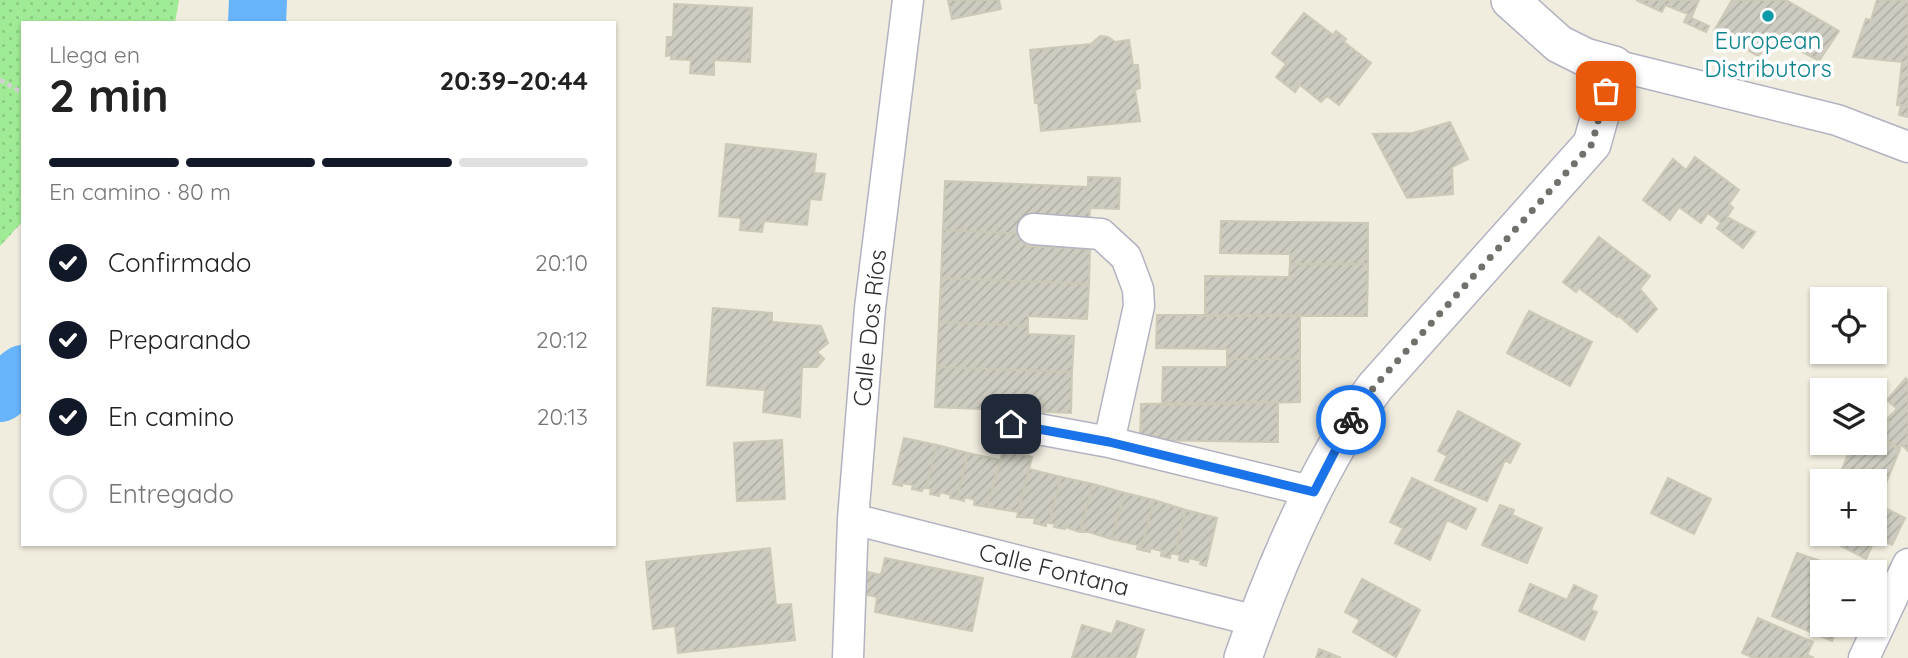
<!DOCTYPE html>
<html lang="es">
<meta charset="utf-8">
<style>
:root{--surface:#fff;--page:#f6f6f6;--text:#222;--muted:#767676;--line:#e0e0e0;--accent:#111827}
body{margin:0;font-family:Quicksand,sans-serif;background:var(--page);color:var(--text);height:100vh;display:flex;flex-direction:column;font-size:26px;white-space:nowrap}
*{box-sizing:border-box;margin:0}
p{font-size:23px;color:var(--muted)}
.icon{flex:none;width:38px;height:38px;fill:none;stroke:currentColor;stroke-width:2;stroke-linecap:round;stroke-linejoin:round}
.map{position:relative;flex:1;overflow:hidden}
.side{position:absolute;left:21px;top:21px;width:595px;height:525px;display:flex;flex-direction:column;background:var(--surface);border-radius:0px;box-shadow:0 2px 5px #0004}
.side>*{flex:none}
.controls{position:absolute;left:1810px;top:287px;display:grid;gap:14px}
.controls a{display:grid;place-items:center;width:77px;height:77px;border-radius:0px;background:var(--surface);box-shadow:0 2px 5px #0004;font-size:35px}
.pin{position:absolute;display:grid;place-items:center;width:60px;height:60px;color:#fff;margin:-30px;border-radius:14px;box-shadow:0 4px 10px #0006}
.courier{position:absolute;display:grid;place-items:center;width:70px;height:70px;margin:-35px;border:5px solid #1a73e8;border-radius:50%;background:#fff;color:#222;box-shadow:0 2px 9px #0007}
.overview em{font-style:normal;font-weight:700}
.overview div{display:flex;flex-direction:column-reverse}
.overview{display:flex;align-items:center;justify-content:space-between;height:119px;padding:0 28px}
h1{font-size:46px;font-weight:700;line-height:52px}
.bar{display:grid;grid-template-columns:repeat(4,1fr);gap:10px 7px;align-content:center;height:84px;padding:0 28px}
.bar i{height:9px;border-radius:5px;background:var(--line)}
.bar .on{background:var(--accent)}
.bar p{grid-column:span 4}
ol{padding:0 28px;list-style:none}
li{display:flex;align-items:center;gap:21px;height:77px}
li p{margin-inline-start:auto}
li .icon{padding:7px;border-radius:50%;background:var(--accent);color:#fff;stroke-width:4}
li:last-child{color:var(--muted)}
li i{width:38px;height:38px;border:4px solid var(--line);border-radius:50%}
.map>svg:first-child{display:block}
.grass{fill:url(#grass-dots)}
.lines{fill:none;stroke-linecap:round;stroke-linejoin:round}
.river{stroke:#67b4fb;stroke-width:58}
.building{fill:url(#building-hatch);stroke:#ccc9b7;stroke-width:2}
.minor-casing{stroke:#b3b2c2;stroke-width:33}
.tertiary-casing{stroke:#b3b2c2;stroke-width:40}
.path{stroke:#d1d1d1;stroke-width:4.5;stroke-dasharray:5 3.5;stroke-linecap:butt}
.minor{stroke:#fff;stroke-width:30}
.tertiary{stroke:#fff;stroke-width:37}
.done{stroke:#71706b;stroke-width:7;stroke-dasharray:0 12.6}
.route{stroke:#1a73e8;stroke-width:9}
.culture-dot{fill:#0f9aa8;stroke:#fff;stroke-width:2.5}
.labels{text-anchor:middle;stroke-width:7;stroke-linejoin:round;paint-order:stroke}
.culture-label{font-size:24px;fill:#0d838f;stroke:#fff}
.street-label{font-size:24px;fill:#2d2d2d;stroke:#fff}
</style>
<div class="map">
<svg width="1908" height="658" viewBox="0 0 1908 658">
<defs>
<pattern id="grass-dots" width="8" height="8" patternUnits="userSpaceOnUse" patternTransform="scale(1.75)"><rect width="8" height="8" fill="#a0eb95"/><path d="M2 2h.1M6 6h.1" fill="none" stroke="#8aca81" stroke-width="1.8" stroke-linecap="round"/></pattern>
<pattern id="building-hatch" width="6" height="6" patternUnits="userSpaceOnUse" patternTransform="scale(1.75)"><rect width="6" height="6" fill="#ceccc0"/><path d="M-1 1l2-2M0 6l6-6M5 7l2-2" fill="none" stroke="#b1b0a5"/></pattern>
</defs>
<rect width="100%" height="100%" fill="#f0ecde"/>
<path class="grass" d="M0 0H179L175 23H23V221L0 246Z"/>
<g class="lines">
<path class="river" d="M257 23 258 0
M0 393 23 374"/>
</g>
<path class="building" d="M948 0H999L1001 9 952 19Z
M1636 0H1699L1691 18 1709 26 1706 32 1684 22 1688 14 1665 5 1662 12Z
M1732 0H1786L1839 31 1819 61 1775 37 1758 56 1714 31Z
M1877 0H1908V117L1899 115 1901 105H1897L1902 62 1853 57 1866 19 1871 20Z
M674 4 752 8 750 62 714 60V75L690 73 691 60 671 59 672 55 666 56 667 37H673Z
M1304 13 1333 35 1336 31 1346 39 1344 42 1371 63 1339 105 1327 96 1321 102 1300 85 1295 92 1276 77 1286 64 1272 53Z
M1100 36 1108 37 1115 42 1129 40 1133 65H1138L1140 88 1135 90 1140 121 1041 131 1038 103H1035L1030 50 1091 44Z
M1450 122 1468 159 1452 167 1453 194 1407 198 1373 134 1413 133Z
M726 144 816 154 814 173 825 174 821 200 810 199 807 225 764 221 762 232 740 230 741 218 719 216Z
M1695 157 1739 190 1729 204 1733 208 1727 217 1755 232 1743 248 1717 228 1721 223 1708 213 1701 223 1679 207 1670 220 1643 200 1673 159 1686 170Z
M1088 177 1120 178 1119 209 1090 208 1089 226 1026 234 943 230 945 181 1088 187Z
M1221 221 1368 223V264H1290V254L1220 253Z
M943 230 1026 234V246L1090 249 1089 284 941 278Z
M1599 237 1650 276 1640 289 1657 309 1637 332 1618 315 1617 317 1579 288 1576 292 1563 282Z
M1290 264H1368L1367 316H1205V276L1289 277Z
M941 278 1089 284 1087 319 1028 316V326L939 322Z
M713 308 772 313V322L821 326 828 343 817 352 824 359 817 367H802L800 417 763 412 765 390 707 385Z
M1529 311 1592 342 1570 386 1507 353Z
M1157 315H1300V359H1227V349L1156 348Z
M939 322 1028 326V334L1074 336 1072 372 937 367Z
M1227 359H1300V402L1162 405 1163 367H1227Z
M937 367 1072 372 1071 413 935 407Z
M1906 378 1908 381V451L1902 445 1899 448 1878 435 1889 422 1886 420 1897 409 1887 400Z
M1278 402V442L1140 440 1141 404Z
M1458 411 1520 444 1510 463 1505 460 1487 501 1435 480 1447 456 1438 451Z
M904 438 937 445 926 488H923L922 491 912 489 913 485 902 483V486L893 484Z
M1874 438 1900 449 1881 495 1874 493V481H1845L1838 478 1853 443H1874Z
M782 440 785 499 737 501 734 443Z
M937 445 968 453 957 499 950 498 951 495 940 492 939 496 930 494 931 489 926 488Z
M1003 450 1032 457 1018 512 987 507Z
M968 453 1001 460 987 507 974 505 975 500 965 497 964 501 957 499Z
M1029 469 1061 477 1049 523 1046 522V526L1034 523 1035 518 1017 517Z
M1061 477 1093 484 1080 532 1065 527V529L1054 527 1055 524 1049 523Z
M1412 478 1476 509 1466 529 1447 520 1430 560 1395 543 1403 528 1390 522Z
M1668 478 1711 499 1694 534 1651 513Z
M1093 484 1125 493 1111 539 1089 532H1080Z
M1125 493 1154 500 1141 550 1137 549 1138 545 1111 539Z
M1154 500 1186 510 1175 554 1171 553 1170 558 1161 556 1162 551 1150 548V552L1141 550Z
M1875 503 1905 518 1892 545 1876 537 1866 559 1814 532 1822 518V534H1874Z
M1500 505 1514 510 1512 515 1542 528 1527 563 1482 545Z
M1186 510 1217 518 1206 566 1200 564 1201 561 1189 558 1188 562 1179 560 1180 555 1175 554Z
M770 548 776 605 791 604 795 640 678 653 675 626 653 629 646 562Z
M1797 553 1844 569 1843 572H1822V625H1839L1832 641 1772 616Z
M885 558 983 578 972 631 875 612 877 597 863 594 868 572 881 575Z
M1362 579 1420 610 1396 657 1353 632 1360 620 1345 612Z
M1530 584 1567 600 1574 585 1597 596 1591 610 1597 612 1584 640 1519 611Z
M1758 618 1813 642 1807 655 1814 658H1754L1742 653Z
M1117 621 1144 630 1135 658H1072L1082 625 1112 634Z
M1319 649 1341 658H1316Z"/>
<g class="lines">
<g class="minor-casing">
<path id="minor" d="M1614 65 1837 120 1908 147
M1033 229 1101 234 1126 257 1138 289 1139 306 1109 442
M1011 424 1109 442 1314 492
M853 519 1256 621
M848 658 853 519 870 308 908 0
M1864 658 1908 564"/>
</g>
<g class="tertiary-casing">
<path id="tertiary" d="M1243 658C1274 569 1319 464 1375 387L1592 144 1614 65 1585 57 1559 44 1510 0"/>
</g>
<path class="path" d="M0 80 23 93"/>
<use href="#minor" class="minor"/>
<use href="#tertiary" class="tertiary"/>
</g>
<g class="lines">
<path class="done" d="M1351 420 1374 387 1592 144 1606 91"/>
<path class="route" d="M1011 424 1109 442 1314 492 1351 420"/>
</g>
<circle class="culture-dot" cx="1768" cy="16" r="7"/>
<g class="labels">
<g class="culture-label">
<text x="1768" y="49">European<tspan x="1768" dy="28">Distributors</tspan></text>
</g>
<g class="street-label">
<text transform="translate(870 328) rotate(-84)" y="8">Calle Dos Ríos</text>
<text transform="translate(1054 570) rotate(14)" y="8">Calle Fontana</text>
</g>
</g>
</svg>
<div class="controls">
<a><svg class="icon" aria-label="locate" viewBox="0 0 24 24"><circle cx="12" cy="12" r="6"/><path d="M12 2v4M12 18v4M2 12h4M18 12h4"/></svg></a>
<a><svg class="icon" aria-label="layers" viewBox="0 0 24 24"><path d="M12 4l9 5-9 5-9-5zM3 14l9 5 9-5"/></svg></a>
<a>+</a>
<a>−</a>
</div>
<div class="pin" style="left:1606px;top:91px;background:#ea580c"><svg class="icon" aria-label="bag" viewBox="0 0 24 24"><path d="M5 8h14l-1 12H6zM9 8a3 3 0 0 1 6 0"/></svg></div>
<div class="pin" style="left:1011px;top:424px;background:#1f2937"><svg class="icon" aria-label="home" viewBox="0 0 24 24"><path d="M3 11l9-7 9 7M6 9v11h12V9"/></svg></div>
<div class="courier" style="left:1351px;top:420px"><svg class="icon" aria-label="bike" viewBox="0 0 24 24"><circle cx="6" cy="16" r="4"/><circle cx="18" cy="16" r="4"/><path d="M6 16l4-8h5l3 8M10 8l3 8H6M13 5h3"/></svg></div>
<section class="side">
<div class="overview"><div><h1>2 min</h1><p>Llega en</p></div><em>20:39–20:44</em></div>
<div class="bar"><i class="on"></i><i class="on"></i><i class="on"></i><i></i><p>En camino · 80 m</p></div>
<ol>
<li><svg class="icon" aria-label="check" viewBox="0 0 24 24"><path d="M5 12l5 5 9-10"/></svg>Confirmado<p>20:10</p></li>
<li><svg class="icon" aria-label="check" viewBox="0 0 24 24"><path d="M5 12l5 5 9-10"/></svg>Preparando<p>20:12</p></li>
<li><svg class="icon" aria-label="check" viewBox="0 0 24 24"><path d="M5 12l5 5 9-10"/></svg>En camino<p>20:13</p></li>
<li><i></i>Entregado</li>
</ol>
</section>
</div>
